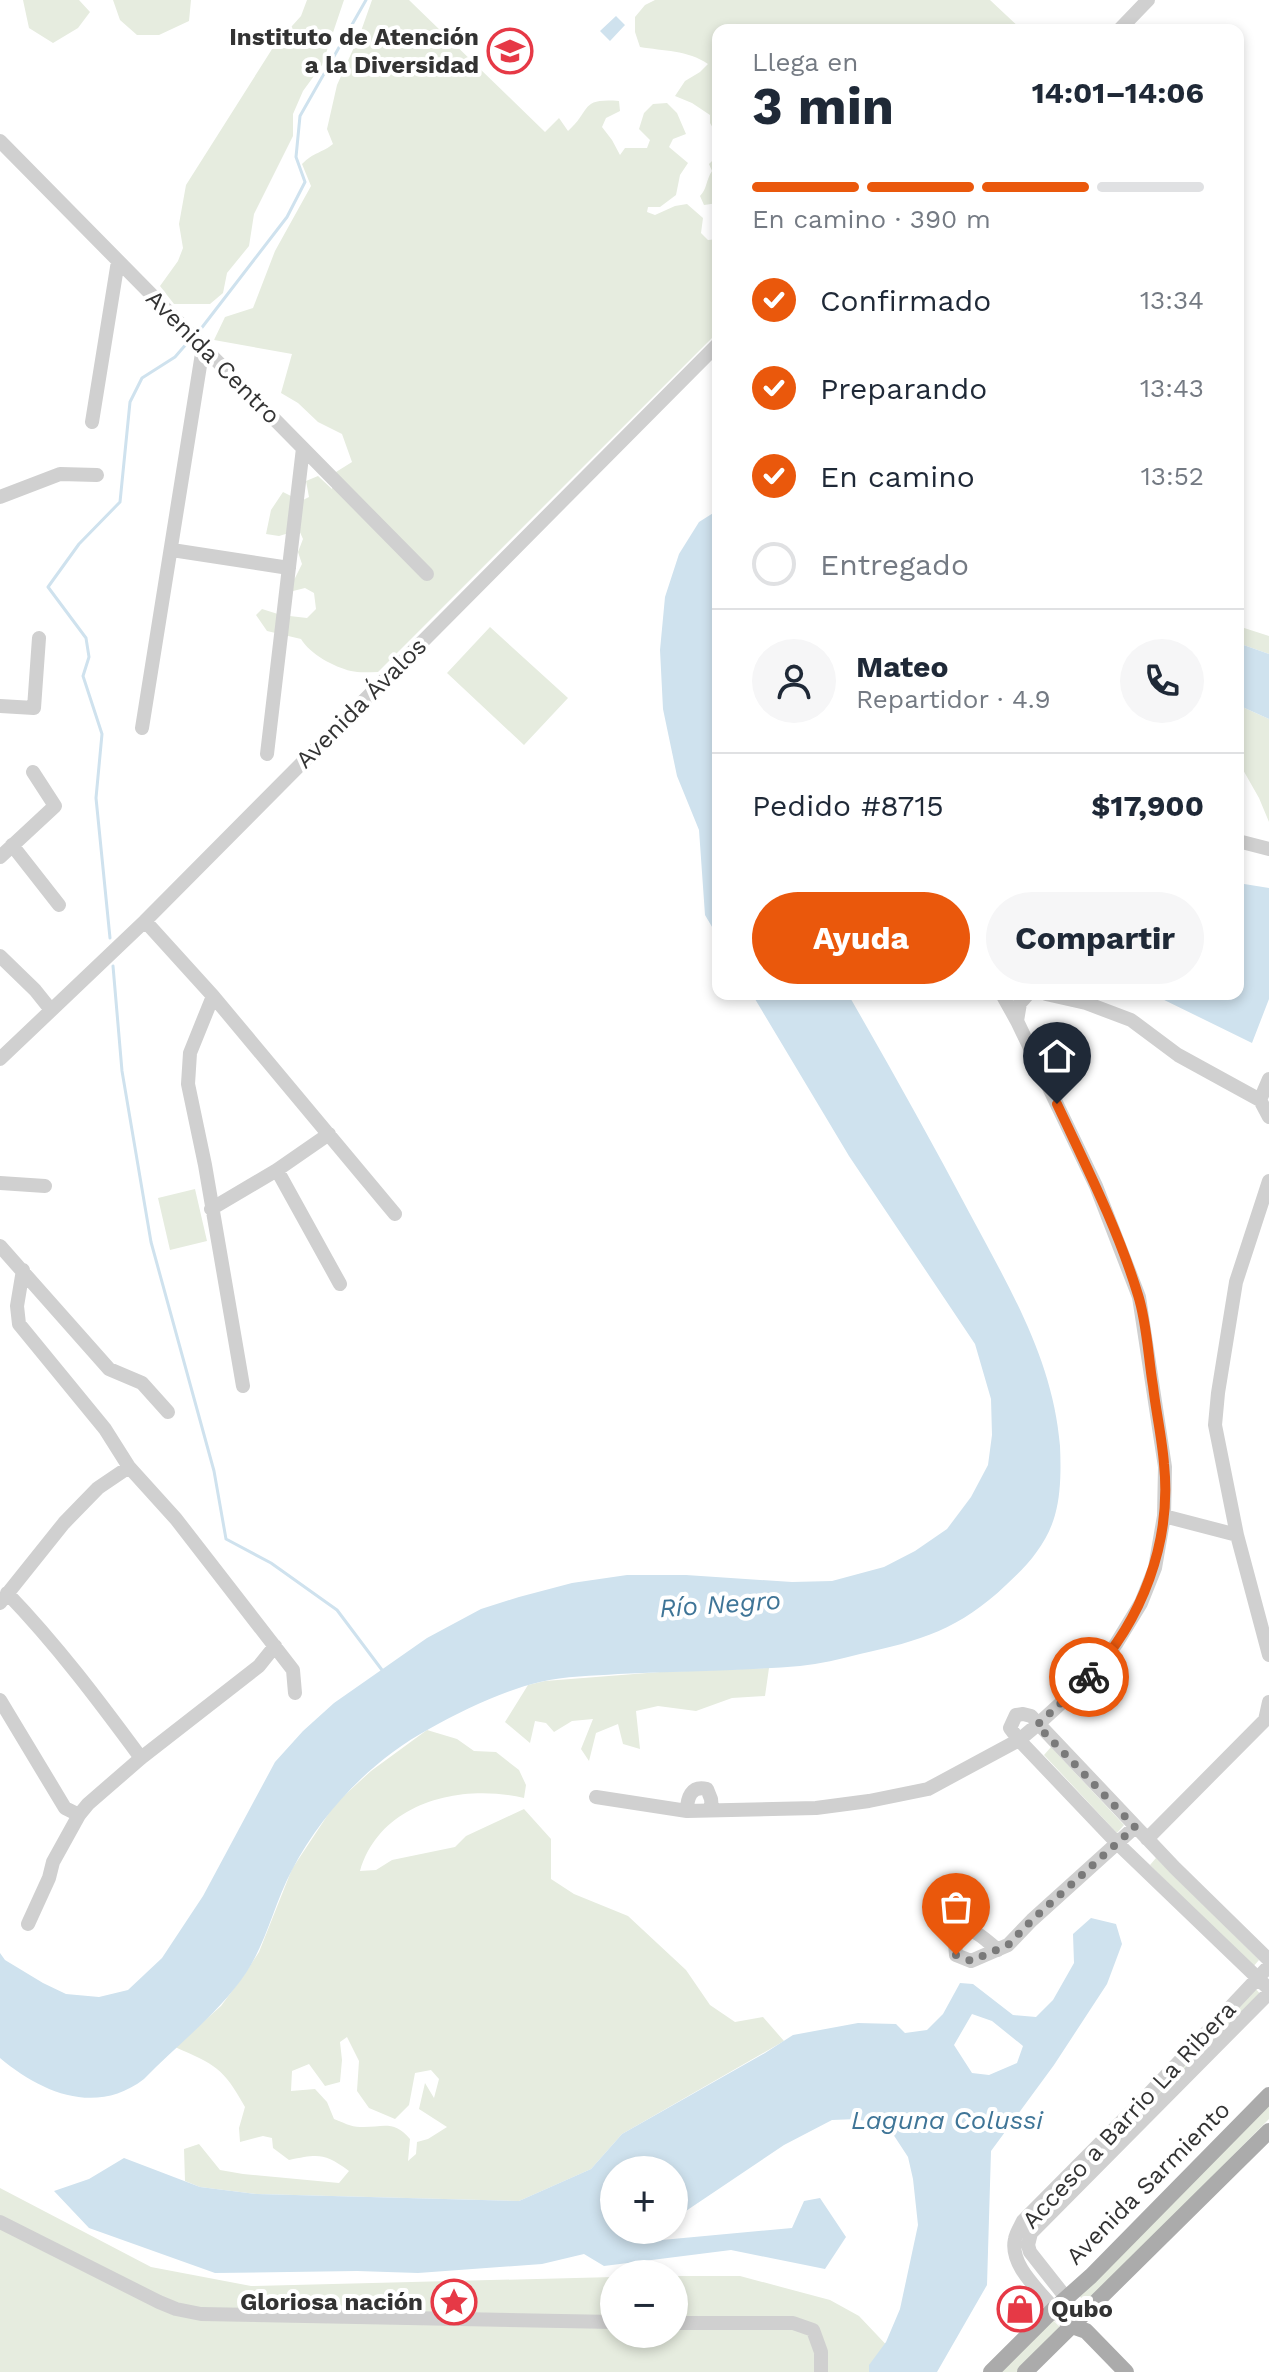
<!DOCTYPE html>
<html lang="es">
<meta charset="utf-8">
<style>
:root{--surface:#fff;--page:#f6f6f7;--text:#1f2937;--muted:#747a83;--line:#e0e1e3;--accent:#ea580c}
body{margin:0;font-family:"Work Sans",sans-serif;background:var(--page);color:var(--text);height:100vh;display:flex;flex-direction:column;font-size:30px;white-space:nowrap}
*{box-sizing:border-box;margin:0}
p{font-size:26px;color:var(--muted)}
.icon{flex:none;width:44px;height:44px;fill:none;stroke:currentColor;stroke-width:2;stroke-linecap:round;stroke-linejoin:round}
.map{position:relative;flex:1;overflow:hidden}
.panel{position:absolute;left:712px;top:24px;width:532px;height:976px;display:flex;flex-direction:column;background:var(--surface);border-radius:16px;box-shadow:0 4px 12px #0003}
.panel>*{flex:none}
.tools{position:absolute;left:600px;top:2156px;display:grid;gap:16px}
.tools a{display:grid;place-items:center;width:88px;height:88px;border-radius:50%;background:var(--surface);box-shadow:0 4px 12px #0003;font-size:40px}
.pin{position:absolute;display:grid;place-items:center;width:68px;height:68px;color:#fff;margin:-82px -34px;border-radius:50% 50% 50% 0;rotate:-45deg;box-shadow:0 0 8px #0007}
.pin .icon{rotate:45deg}
.courier{position:absolute;display:grid;place-items:center;width:80px;height:80px;margin:-40px;border:6px solid #ea580c;border-radius:50%;background:#fff;color:#222;box-shadow:0 2px 10px #0007}
.summary em{font-style:normal;font-weight:700}
.summary div{display:flex;flex-direction:column-reverse}
.summary{display:flex;align-items:center;justify-content:space-between;height:136px;padding:0 40px}
h1{font-size:52px;font-weight:700;line-height:60px}
.bar{display:grid;grid-template-columns:repeat(4,1fr);gap:12px 8px;align-content:center;height:96px;padding:0 40px}
.bar i{height:10px;border-radius:6px;background:var(--line)}
.bar .active{background:var(--accent)}
.bar p{grid-column:span 4}
.line{display:flex;align-items:center;gap:20px;padding:0 40px;border-top:2px solid var(--line)}
.line div{flex:1}
.round{display:grid;place-items:center;flex:none;width:84px;height:84px;border-radius:42px;background:var(--page)}
ol{padding:0 40px;list-style:none}
li{display:flex;align-items:center;gap:24px;height:88px}
li p{margin-inline-start:auto}
li .icon{padding:8px;border-radius:50%;background:var(--accent);color:#fff;stroke-width:4}
li:last-child{color:var(--muted)}
li i{width:44px;height:44px;border:4px solid var(--line);border-radius:50%}
.primary-button{display:flex;gap:16px;margin-top:auto;padding:16px 40px}
.primary-button a{flex:1;height:92px;border-radius:48px;background:var(--accent);color:#fff;font-size:32px;font-weight:700;line-height:92px;text-align:center}
.primary-button a+a{background:var(--page);color:var(--text)}
.map>svg:first-child{display:block}
.green{fill:#e6ecdf;fill-rule:evenodd}
.water{fill:#cfe2ee;fill-rule:evenodd}
.lines{fill:none;stroke-linecap:round;stroke-linejoin:round}
.stream{stroke:#cfe2ee;stroke-width:3}
.minor{stroke:#d0d0d0;stroke-width:14}
.major{stroke:#ababab;stroke-width:16}
.done{stroke:#7a7a7a;stroke-width:8;stroke-dasharray:0 14.4}
.route{stroke:#ea580c;stroke-width:10}
.labels{text-anchor:middle;stroke-width:8;stroke-linejoin:round;paint-order:stroke}
.poi-label{font-size:24px;font-weight:bold;fill:#333;stroke:#fff;text-anchor:end}
.street-label{font-size:24px;fill:#333;stroke:#fff}
.water-label{font-size:26px;font-style:italic;fill:#3f7597;stroke:#fff}
</style>
<div class="map">
<svg width="1269" height="2372" viewBox="0 0 1269 2372">
<rect width="100%" height="100%" fill="#fff"/>
<path class="green" d="M23 0H79L90 12 78 28 53 43 29 28Z
M113 0H191L189 21 159 35H137L120 20Z
M307 0H344L322 65 303 91 293 114V136L254 214 249 246 227 273 223 293 210 304H174L160 286 178 261 183 248 179 224 186 185 274 46 301 16Z
M372 0H409L545 132 559 118 568 131C592 110 579 98 619 101L620 111 606 118 602 127 612 140 620 155 625 148H647L650 140 639 129 644 113 653 104 667 103 677 113 686 134 673 139 669 147 688 163 680 175 676 195 660 207H648L647 212 655 215 675 206 687 204 703 218 701 233 708 240 718 239V332L378 672C369 672 359 673 351 671 334 667 310 654 301 639L267 631 256 615 262 609 281 615 307 618 316 609 314 593 305 588 293 591 284 587 295 578 302 564 298 552 303 539 299 530 279 536 266 534 271 510 283 492 301 501 309 497 306 481 318 476 332 489 336 472 352 462 342 434 318 422 298 403 281 393 292 354 214 340 225 317 253 308 275 251 311 186 302 164C314 152 322 153 333 144L327 129 337 85 360 34Z
M655 0H990L1022 30H718V131L714 130 710 123V115L692 103 675 96 685 81 700 72 708 64C688 50 663 51 640 47L635 32V17L645 5Z
M718 155V203L704 205 700 196C707 189 706 180 712 171L709 164Z
M1238 626 1269 636V654L1238 643Z
M490 627 568 698 524 745 447 673Z
M1238 705 1269 719V822L1259 798 1238 761Z
M195 1189 207 1241 170 1250 158 1198Z
M769 1668 765 1696 732 1698 696 1711 658 1706 636 1711 640 1749 623 1744 618 1724 596 1733 589 1761 581 1749 593 1719 572 1721 554 1732 546 1723 535 1721 530 1743 505 1722 528 1685 545 1681 660 1672Z
M427 1730 457 1739 474 1751 496 1752 519 1770 526 1785 524 1798C461 1783 380 1802 360 1871L376 1870 392 1860 455 1847 466 1836 524 1809 551 1839V1879L574 1894 628 1916 686 1970 710 2005 735 2022 763 2017 784 2041 622 2134 591 2169 519 2201 257 2194 200 2187 185 2181 184 2149 199 2144 220 2170 243 2174 339 2183 349 2171C324 2153 319 2154 289 2160L273 2148 272 2138 263 2136 240 2142 239 2128 245 2107C223 2067 215 2065 175 2047L221 2006 244 1975 259 1952 292 1869 335 1804 371 1771ZM347 2037 359 2061 357 2091 369 2108 395 2119 409 2105 415 2073 431 2070 439 2079 434 2098 425 2083 419 2109 447 2127 428 2139 417 2142 416 2154 408 2161 410 2139C393 2119 382 2128 360 2127 351 2127 342 2122 334 2119L327 2102 315 2089 291 2091 292 2071 309 2064 325 2086 340 2082 342 2060 340 2042Z
M1051 1747 1124 1825 1117 1833 1044 1755Z
M1156 1858 1259 1960 1253 1967 1150 1865Z
M1255 1988 1262 1996 1159 2100 1154 2096Z
M1269 2102V2119L1087 2303 1078 2295Z
M0 2188 151 2267 251 2286 614 2277V2334H674V2276H740L830 2300 859 2316 912 2372H0Z
M1052 2319 1062 2329 1020 2372H1000Z"/>
<path class="water" d="M616 16 625 25 610 41 600 31Z
M718 510V937L705 915 699 830 677 776 663 709 660 650 665 597 679 554 699 522Z
M1238 643 1269 654V719L1238 705Z
M1238 883 1269 888V999L1252 1043 1152 994H1238Z
M752 994H848C890 1067 931 1140 970 1214 1010 1289 1053 1360 1060 1446 1061 1468 1061 1494 1055 1515 1047 1544 1027 1566 1006 1585 960 1629 920 1641 860 1654 840 1659 820 1664 800 1666 739 1671 679 1671 618 1674 593 1676 565 1676 540 1682 502 1691 463 1710 429 1729 372 1760 322 1812 292 1870 274 1904 267 1941 246 1973 218 2014 178 2044 144 2079 96 2116 42 2093 0 2058V1953L5 1960 43 1983 66 1994 99 1997 128 1990 162 1958 203 1896 275 1762 303 1731 334 1703 427 1638 481 1609 519 1597 572 1583 627 1575H686L792 1582 832 1581 884 1567 915 1551 947 1529 971 1497 988 1465 992 1435 991 1399 975 1344 849 1156Z
M1091 1918 1116 1924 1122 1944 1107 1984 1054 2065 991 2151 987 2285 937 2372H869V2365L886 2342 900 2309 918 2225 913 2179 908 2157 889 2128 857 2119 832 2120 784 2145 674 2219V2170H614V2230H659L651 2241 792 2228 804 2201 820 2198 846 2237 825 2269 731 2250 604 2266 584 2254 542 2264 418 2273 357 2271 215 2273 89 2228 54 2191 89 2179 124 2158 200 2187 257 2194 519 2201 591 2169 622 2134 765 2053 793 2035 858 2023 896 2024 905 2033 927 2030 943 2014 960 1983 973 1984 1013 2015 1036 2017 1053 2000 1074 1963 1073 1934ZM972 2014 992 2021 1023 2046 1017 2063 989 2075 972 2073 954 2045Z"/>
<g class="lines">
<path class="stream" d="M200 330 287 217 305 182 296 157 300 116 366 0
M110 938 96 798 102 734 83 676 89 657 86 638 48 587 79 544 120 502 130 402 142 378 175 357 188 342
M113 966 122 1071 151 1242 214 1471 226 1539 271 1563 337 1610 382 1670"/>
<path class="minor" d="M1119 30 1148 0
M0 141 427 574
M92 422 118 261
M0 497 60 474 97 475
M172 550 289 568
M0 706 34 708 39 638
M142 728 203 347
M267 754 303 448
M1238 841 1269 849
M12 845 59 905
M0 857 55 806 33 772
M145 921 213 996 395 1214
M0 956 35 990 51 1010
M1046 994 1086 1003 1131 1020 1178 1055 1260 1100
M213 996 190 1053 188 1084 205 1165 243 1386
M1017 1021 1020 1003 1028 994
M0 1059 145 921 718 344
M1269 1079 1260 1100 1269 1117
M277 1170 340 1284
M1269 1181 1236 1282 1218 1393 1215 1425 1237 1535 1269 1655
M0 1183 45 1186
M211 1209 277 1170 329 1134
M0 1246 109 1369 142 1383 168 1412
M23 1270 17 1306 19 1324 105 1429 129 1467 176 1519 293 1670 295 1693
M1164 1516 1237 1535
M7 1593C57 1645 99 1701 141 1758
M0 1603 64 1523 98 1488 129 1467
M0 1700 65 1808 79 1815
M596 1797 687 1811 816 1808 869 1801 928 1789 1019 1740 1037 1725 1092 1675 1116 1644 1141 1603 1155 1568 1164 1516 1165 1467 1139 1297 1096 1186 1017 1021 1002 994
M687 1811C687 1798 691 1785 707 1789L711 1799 712 1810
M1147 1839 1265 1720 1269 1702
M28 1924 49 1878 53 1862 79 1815 88 1804 141 1758 259 1666 275 1646
M998 1950C984 1939 972 1924 954 1930L956 1955 971 1961 1008 1945 1032 1920 1135 1827
M1269 1960 1175 1868 1031 1716 1023 1714 1016 1715 1010 1728 1019 1740 1116 1842 1269 1989
M0 2222 159 2302 176 2309 201 2314 614 2322
M1067 2299 1030 2252 1028 2245 1031 2233 1269 1993
M1054 2309C1039 2290 1009 2265 1015 2239 1016 2233 1020 2227 1023 2221L1144 2099 1269 1966
M674 2323H793L813 2330 821 2352V2372"/>
<path class="major" d="M1054 2309 1072 2326 1086 2331 1126 2372
M991 2372 1054 2309 1091 2276 1269 2095
M1025 2372 1269 2131"/>
</g>
<g class="lines">
<path class="done" d="M956 1955 971 1961 1008 1945 1032 1920 1135 1827 1037 1725 1089 1677"/>
<path class="route" d="M1057 1104C1086 1166 1118 1229 1138 1295 1147 1323 1148 1356 1153 1386 1156 1412 1162 1438 1164 1464 1172 1542 1142 1621 1089 1677"/>
</g>
<defs>
<g id="school-ring" transform="scale(2.3)"><circle r="9.5" fill="#fff" stroke="#e63946" stroke-width="1.5"/><path d="M0-5L7-2L0 1L-7-2ZM-4 1L0 2.5L4 1V4Q0 6-4 4Z" fill="#e63946"/></g>
<g id="sight-ring" transform="scale(2.3)"><circle r="9.5" fill="#fff" stroke="#e63946" stroke-width="1.5"/><path d="M0-6L1.8-2.2L6-1.7L2.9 1.2L3.7 5.4L0 3.3L-3.7 5.4L-2.9 1.2L-6-1.7L-1.8-2.2Z" fill="#e63946"/></g>
<g id="shop-ring" transform="scale(2.3)"><circle r="9.5" fill="#fff" stroke="#e63946" stroke-width="1.5"/><path d="M-5-2.5h2.3a2.7 3.5 0 0 1 5.4 0H5L5.5 6h-11ZM-1.5-2.5h3a1.5 2.3 0 0 0-3 0Z" fill="#e63946"/></g>
</defs>
<g fill-rule="evenodd">
<use href="#school-ring" x="510" y="51"/>
<use href="#sight-ring" x="454" y="2302"/>
<use href="#shop-ring" x="1020" y="2309"/>
</g>
<g class="labels">
<g class="poi-label">
<text x="479" y="45">Instituto de Atención<tspan x="479" dy="28">a la Diversidad</tspan></text>
<text x="423" y="2310">Gloriosa nación</text>
<text x="1051" y="2317" text-anchor="start">Qubo</text>
</g>
<g class="street-label">
<text transform="translate(213 357) rotate(45)" y="8">Avenida Centro</text>
<text transform="translate(361 703) rotate(-45)" y="8">Avenida Ávalos</text>
<text transform="translate(1129 2115) rotate(-47)" y="8">Acceso a Barrio La Ribera</text>
<text transform="translate(1148 2183) rotate(-45)" y="8">Avenida Sarmiento</text>
</g>
<g class="water-label">
<text transform="translate(720 1604) rotate(-4)" y="9">Río Negro</text>
<text x="947" y="2129">Laguna Colussi</text>
</g>
</g>
</svg>
<div class="tools">
<a>+</a>
<a>−</a>
</div>
<div class="pin" style="left:956px;top:1955px;background:#ea580c"><svg class="icon" aria-label="bag" viewBox="0 0 24 24"><path d="M5 8h14l-1 12H6zM9 8a3 3 0 0 1 6 0"/></svg></div>
<div class="pin" style="left:1057px;top:1104px;background:#1f2937"><svg class="icon" aria-label="home" viewBox="0 0 24 24"><path d="M3 11l9-7 9 7M6 9v11h12V9"/></svg></div>
<div class="courier" style="left:1089px;top:1677px"><svg class="icon" aria-label="bike" viewBox="0 0 24 24"><circle cx="6" cy="16" r="4"/><circle cx="18" cy="16" r="4"/><path d="M6 16l4-8h5l3 8M10 8l3 8H6M13 5h3"/></svg></div>
<section class="panel">
<div class="summary"><div><h1>3 min</h1><p>Llega en</p></div><em>14:01–14:06</em></div>
<div class="bar"><i class="active"></i><i class="active"></i><i class="active"></i><i></i><p>En camino · 390 m</p></div>
<ol>
<li><svg class="icon" aria-label="check" viewBox="0 0 24 24"><path d="M5 12l5 5 9-10"/></svg>Confirmado<p>13:34</p></li>
<li><svg class="icon" aria-label="check" viewBox="0 0 24 24"><path d="M5 12l5 5 9-10"/></svg>Preparando<p>13:43</p></li>
<li><svg class="icon" aria-label="check" viewBox="0 0 24 24"><path d="M5 12l5 5 9-10"/></svg>En camino<p>13:52</p></li>
<li><i></i>Entregado</li>
</ol>
<div class="line" style="height:144px"><a class="round"><svg class="icon" aria-label="person" viewBox="0 0 24 24"><circle cx="12" cy="8" r="4"/><path d="M4 21q1-7 8-7t8 7"/></svg></a><div><b>Mateo</b><p>Repartidor · 4.9</p></div><a class="round"><svg class="icon" aria-label="phone" viewBox="0 0 24 24"><path d="M5 4h4l2 5-3 2q2 4 5 5l2-3 5 2v4C11 20 4 13 5 4z"/></svg></a></div>
<div class="line" style="height:104px"><div>Pedido #8715</div><b>$17,900</b></div>
<div class="primary-button"><a>Ayuda</a><a>Compartir</a></div>
</section>
</div>
